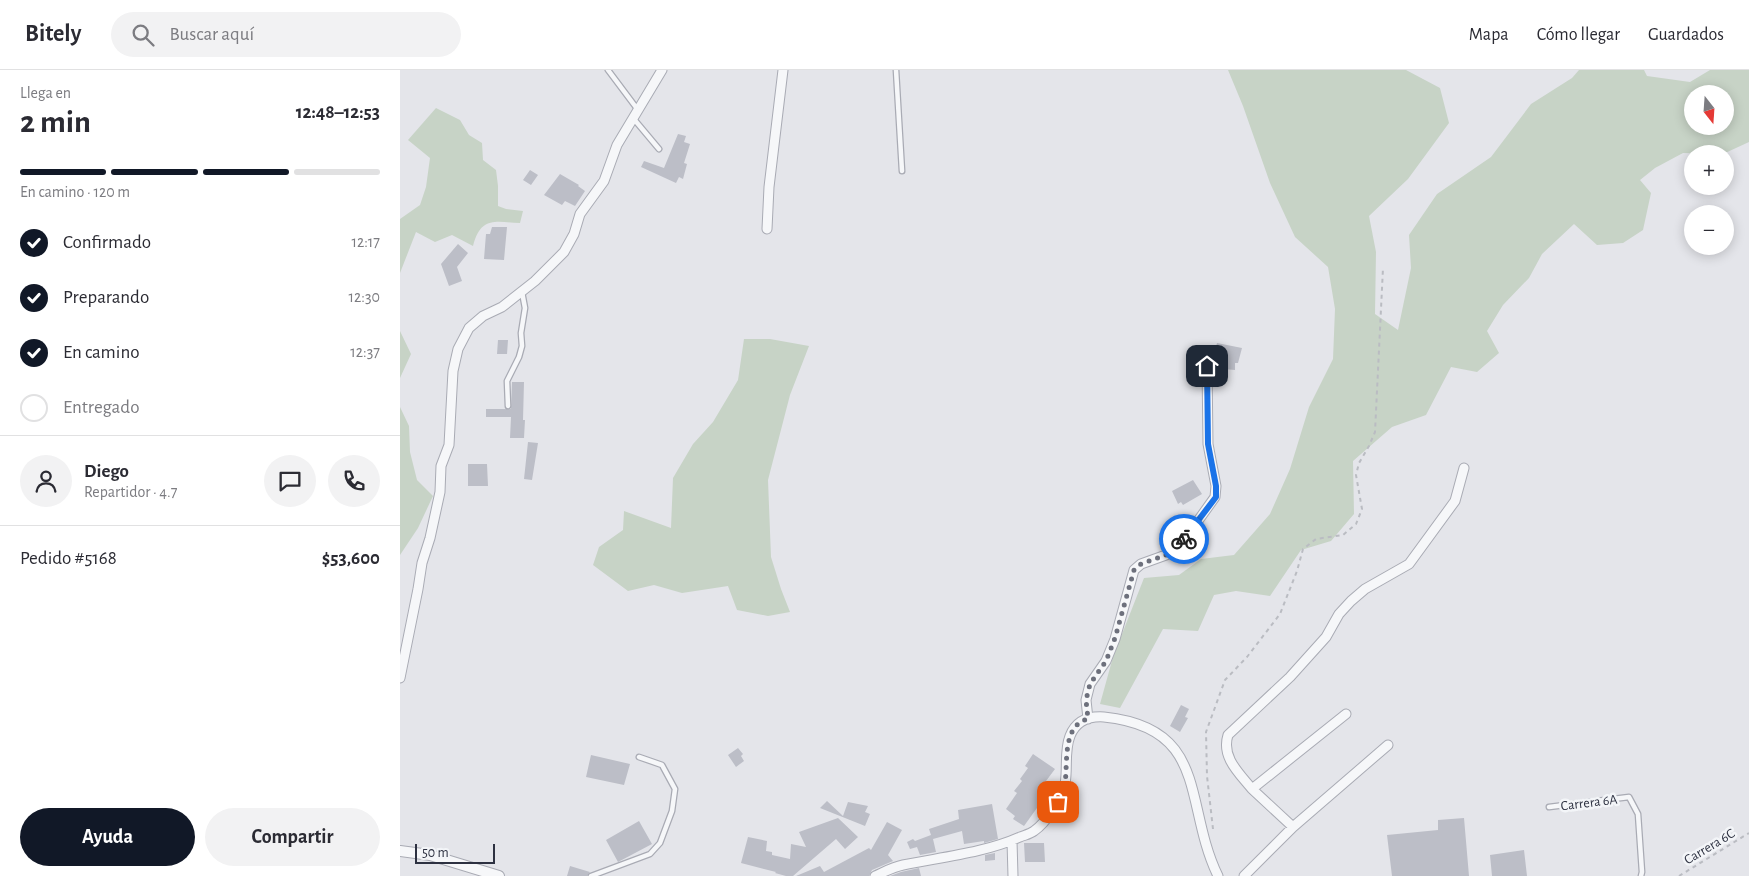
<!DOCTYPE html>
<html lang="es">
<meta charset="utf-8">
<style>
:root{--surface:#fff;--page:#f2f2f3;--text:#2b2b33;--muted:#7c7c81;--line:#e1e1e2;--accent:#111827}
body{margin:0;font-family:"Alegreya Sans",sans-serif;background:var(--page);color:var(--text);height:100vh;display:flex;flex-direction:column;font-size:19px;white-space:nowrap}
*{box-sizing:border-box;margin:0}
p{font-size:16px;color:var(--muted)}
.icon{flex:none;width:28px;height:28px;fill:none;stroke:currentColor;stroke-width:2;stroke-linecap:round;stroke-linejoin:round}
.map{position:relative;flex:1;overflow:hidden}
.panel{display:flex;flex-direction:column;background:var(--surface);width:400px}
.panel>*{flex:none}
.needle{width:32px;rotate:163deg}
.tools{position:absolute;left:1284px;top:15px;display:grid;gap:10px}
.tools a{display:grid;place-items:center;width:50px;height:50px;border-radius:50%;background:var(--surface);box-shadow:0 2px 12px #0003;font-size:25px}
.scale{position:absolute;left:15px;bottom:12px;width:80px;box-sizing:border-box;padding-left:5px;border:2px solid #2d3141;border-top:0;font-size:14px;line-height:18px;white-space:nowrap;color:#2d3141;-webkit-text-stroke:4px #f3f5f8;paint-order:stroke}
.pin{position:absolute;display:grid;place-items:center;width:42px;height:42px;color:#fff;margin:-21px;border-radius:10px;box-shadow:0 2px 8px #0006}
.courier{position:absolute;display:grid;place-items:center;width:50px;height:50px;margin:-25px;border:4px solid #1a73e8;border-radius:50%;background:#fff;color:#222;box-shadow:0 1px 6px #0007}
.head em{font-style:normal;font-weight:600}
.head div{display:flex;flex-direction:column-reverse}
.head{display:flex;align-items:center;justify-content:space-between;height:85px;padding:0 20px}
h1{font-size:32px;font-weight:600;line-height:38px}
.bar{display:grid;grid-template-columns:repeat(4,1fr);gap:8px 5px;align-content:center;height:60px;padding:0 20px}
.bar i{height:6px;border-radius:4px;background:var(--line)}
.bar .active{background:var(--accent)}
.bar p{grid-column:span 4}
.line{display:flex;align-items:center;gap:12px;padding:0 20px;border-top:1px solid var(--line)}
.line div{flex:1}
.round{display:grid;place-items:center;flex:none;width:52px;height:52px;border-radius:26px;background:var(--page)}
ol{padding:0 20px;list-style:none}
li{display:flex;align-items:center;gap:15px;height:55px}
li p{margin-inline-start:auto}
li .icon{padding:5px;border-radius:50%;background:var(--accent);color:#fff;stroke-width:4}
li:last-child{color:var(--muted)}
li i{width:28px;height:28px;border:2px solid var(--line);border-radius:50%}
.action{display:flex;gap:10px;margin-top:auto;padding:10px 20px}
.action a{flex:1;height:58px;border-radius:30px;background:var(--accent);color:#fff;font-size:20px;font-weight:600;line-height:58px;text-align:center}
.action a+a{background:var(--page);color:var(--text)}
header{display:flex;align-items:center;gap:30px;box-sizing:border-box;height:70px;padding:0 25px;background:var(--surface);border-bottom:1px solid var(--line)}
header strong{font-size:24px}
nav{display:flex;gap:28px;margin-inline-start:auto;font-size:18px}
.search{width:350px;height:45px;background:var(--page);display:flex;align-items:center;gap:12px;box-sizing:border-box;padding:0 18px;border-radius:28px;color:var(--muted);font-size:19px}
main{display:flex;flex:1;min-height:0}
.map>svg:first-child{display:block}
.green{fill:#c7d3c6;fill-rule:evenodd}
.building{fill:#bcbec7}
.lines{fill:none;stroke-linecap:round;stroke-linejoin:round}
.service-casing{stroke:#a9abb4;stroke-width:7}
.minor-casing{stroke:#a9abb4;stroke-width:11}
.tertiary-casing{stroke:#a9abb4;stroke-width:12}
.path{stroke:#babcc2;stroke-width:2;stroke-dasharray:4 4;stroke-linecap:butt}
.service{stroke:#f6f7f9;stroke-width:4.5}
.minor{stroke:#f6f7f9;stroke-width:9}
.tertiary{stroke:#f6f7f9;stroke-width:10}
.done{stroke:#6d707c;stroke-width:5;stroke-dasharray:0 9}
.route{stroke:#1a73e8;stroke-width:6}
.labels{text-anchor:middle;stroke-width:5;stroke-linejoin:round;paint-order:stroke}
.street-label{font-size:14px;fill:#2d3141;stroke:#f3f5f8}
</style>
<header>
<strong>Bitely</strong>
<div class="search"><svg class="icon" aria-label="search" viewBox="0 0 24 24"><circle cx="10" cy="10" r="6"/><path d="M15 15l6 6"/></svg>Buscar aquí</div>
<nav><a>Mapa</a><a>Cómo llegar</a><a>Guardados</a></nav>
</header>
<main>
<section class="panel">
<div class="head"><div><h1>2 min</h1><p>Llega en</p></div><em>12:48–12:53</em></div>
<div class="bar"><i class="active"></i><i class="active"></i><i class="active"></i><i></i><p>En camino · 120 m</p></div>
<ol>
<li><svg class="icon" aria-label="check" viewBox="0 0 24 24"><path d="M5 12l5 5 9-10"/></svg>Confirmado<p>12:17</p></li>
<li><svg class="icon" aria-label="check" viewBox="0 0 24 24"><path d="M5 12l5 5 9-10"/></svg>Preparando<p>12:30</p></li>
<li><svg class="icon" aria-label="check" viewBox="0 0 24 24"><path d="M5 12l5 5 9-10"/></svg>En camino<p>12:37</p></li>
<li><i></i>Entregado</li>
</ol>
<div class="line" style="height:90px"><a class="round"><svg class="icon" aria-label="person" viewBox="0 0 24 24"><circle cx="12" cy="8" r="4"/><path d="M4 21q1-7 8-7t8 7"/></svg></a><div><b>Diego</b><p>Repartidor · 4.7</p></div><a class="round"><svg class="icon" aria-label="chat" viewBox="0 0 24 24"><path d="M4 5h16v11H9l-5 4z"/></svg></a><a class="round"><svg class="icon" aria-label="phone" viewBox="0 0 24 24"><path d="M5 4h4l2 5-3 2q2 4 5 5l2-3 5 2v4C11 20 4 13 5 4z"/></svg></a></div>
<div class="line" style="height:65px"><div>Pedido #5168</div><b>$53,600</b></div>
<div class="action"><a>Ayuda</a><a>Compartir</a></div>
</section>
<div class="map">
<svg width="1349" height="806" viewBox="0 0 1349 806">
<rect width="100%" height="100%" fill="#e4e5ea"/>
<path class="green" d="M828 0H1006L1040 18 1049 53 1008 109 969 146 976 182 975 244 998 260 1011 198 1009 165 1037 124 1091 87 1131 34 1172 8 1179 0H1244L1247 6 1290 12 1310 0H1349V72L1323 84 1283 83 1255 98 1240 110 1251 123 1243 160 1223 173 1197 175 1174 154 1142 184 1129 208 1103 235 1087 261 1099 283 1077 302 1051 297 1026 345 992 357 953 391 954 444 931 471 901 480 870 526 836 521 814 525 798 561 763 559 720 638 700 634 713 587 744 508 779 505 801 489 834 485 870 444 890 399 909 337 933 289 935 239 928 197 895 167 870 113 843 36ZM1292 24H1325V56H1292Z
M36 38 60 50 69 65 82 73 83 90 96 100 98 116V136L106 139 123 141 120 153C95 152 81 146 73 176L52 165 35 172 16 162 0 203V149L20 135 26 117 30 88 8 70Z
M0 261 11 284 0 308Z
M344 269H370L409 276 390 325 368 410 371 487 381 519 390 542 368 546 337 540 328 516 282 523 254 515 228 521 193 495 199 477 223 460 224 441 271 458 273 408 293 374 313 352 338 310Z
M0 337 9 356 10 382 17 410 33 426 18 458 0 485Z"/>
<path class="building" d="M278 64 286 66 284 72 290 74 284 93 287 94 283 109 279 107 276 113 241 97 244 91 264 98Z
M130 100 138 105 131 115 123 110Z
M160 104 179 115 178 116 185 121 175 136 165 131 162 135 144 125Z
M92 157H107L104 190 84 189 86 164H90Z
M58 174 68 183 57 197 62 211 49 216 41 194Z
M98 270H108L107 284H97Z
M817 273 842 278 838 293H835V300L824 299 825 294 812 291Z
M112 312H124L123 350H125L124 368H110L111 347H86V339H111Z
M128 372 138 373 132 410 124 409Z
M68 394H87L88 416H68Z
M793 410 802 424 783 435 781 432 778 434 772 421Z
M781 635 789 639 785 647 788 648 780 662 770 656Z
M338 678 343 684 341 686 344 691 336 697 328 685Z
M633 684 655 699 646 711 650 714 638 728 642 731 624 756 613 749 615 746 606 739 617 723 614 721 622 711 620 709 628 698 625 696Z
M191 685 230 694 224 715 186 707Z
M427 731 443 746 448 732 468 736 465 742 470 744 465 756 420 738Z
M592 734 598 769 584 773V771L564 774 562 761 533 769 536 782 520 785 517 777 510 779 507 772 513 769 515 771 531 765 529 759 559 749 558 740Z
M438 748 458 767 445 779 436 769 393 806H386L375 803 376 802 341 793 348 767 367 771 366 781 372 782V785L390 789 391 774 406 777 399 762Z
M1064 748 1069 806H992L987 765 1038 760V750Z
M239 751 252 774 218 792 206 770Z
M487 752 502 760 488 785 493 791 472 800 469 806H396L420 796 424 802 469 778 471 780Z
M624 773H644L645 792H625Z
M1124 780 1127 806H1092L1090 785Z
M595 783V790L585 791V785Z
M170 796 190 802 187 806H167Z
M519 798 521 806H490L501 802Z"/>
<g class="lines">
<g class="service-casing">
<path id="service" d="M208 0 238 40
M496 0 502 101
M233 48 259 79
M108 336 107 311 119 287 122 276 121 263 125 238 122 222
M1149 737 1229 727 1238 744 1242 802 1241 806
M191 806 250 784 260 773 272 741 275 719 262 695 239 687"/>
</g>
<g class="minor-casing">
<path id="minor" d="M367 159 369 117 383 0
M0 608 18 519 22 493 30 468 40 422 41 396 49 375 53 301 58 279 69 258 83 246 102 237 135 211 164 182 174 164 180 144 204 111 217 75 262 0
M688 649 686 630 690 614 706 591 715 569 734 500 741 494 766 485 785 469 815 427 816 416 808 374 807 296
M852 719C839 703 821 687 828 665L890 607 926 567 939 544 951 531 965 519 1009 494 1055 431 1064 398
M893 757 852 719 946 644
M612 771 613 806
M475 806C484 802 493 797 503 795 542 787 584 783 620 767 625 765 630 764 634 761 647 752 661 729 665 714 668 698 664 681 670 666 676 651 689 646 704 647 810 658 783 734 818 806
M844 806 893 757 988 675"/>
</g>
<g class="tertiary-casing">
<path id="tertiary" d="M0 781 30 785 99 806"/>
</g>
<path class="path" d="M813 759 807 706 806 662 825 610 847 587 880 544 897 501 903 479 916 469 943 465 956 454 962 439 956 405 959 393 969 376 975 362 983 198
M1279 806 1349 763"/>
<use href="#service" class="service"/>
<use href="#minor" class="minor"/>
<use href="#tertiary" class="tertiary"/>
</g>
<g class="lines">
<path class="done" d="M658 732C660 726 664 719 665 713 668 693 662 655 688 649L686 630 690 614 706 591 715 568 734 500 741 494 766 485 784 469"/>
<path class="route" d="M784 469 816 427V416L808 374 807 296"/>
</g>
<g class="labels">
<g class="street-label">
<text transform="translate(1189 732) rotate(-7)" y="5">Carrera 6A</text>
<text transform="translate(1309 776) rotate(-31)" y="5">Carrera 6C</text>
</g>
</g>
</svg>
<div class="tools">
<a><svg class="needle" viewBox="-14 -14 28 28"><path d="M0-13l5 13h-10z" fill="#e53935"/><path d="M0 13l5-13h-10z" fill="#7c7c81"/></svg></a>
<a>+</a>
<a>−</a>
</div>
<div class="scale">50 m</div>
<div class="pin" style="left:658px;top:732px;background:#ea580c"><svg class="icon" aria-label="bag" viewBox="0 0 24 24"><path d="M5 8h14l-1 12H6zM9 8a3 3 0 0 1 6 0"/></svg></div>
<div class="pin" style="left:807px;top:296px;background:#1f2937"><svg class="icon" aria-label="home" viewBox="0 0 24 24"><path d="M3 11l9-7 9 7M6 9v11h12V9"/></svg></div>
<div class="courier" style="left:784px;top:469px"><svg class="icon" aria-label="bike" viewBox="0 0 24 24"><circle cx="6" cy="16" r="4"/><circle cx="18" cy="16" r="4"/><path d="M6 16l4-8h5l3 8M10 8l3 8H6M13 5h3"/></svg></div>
</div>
</main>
